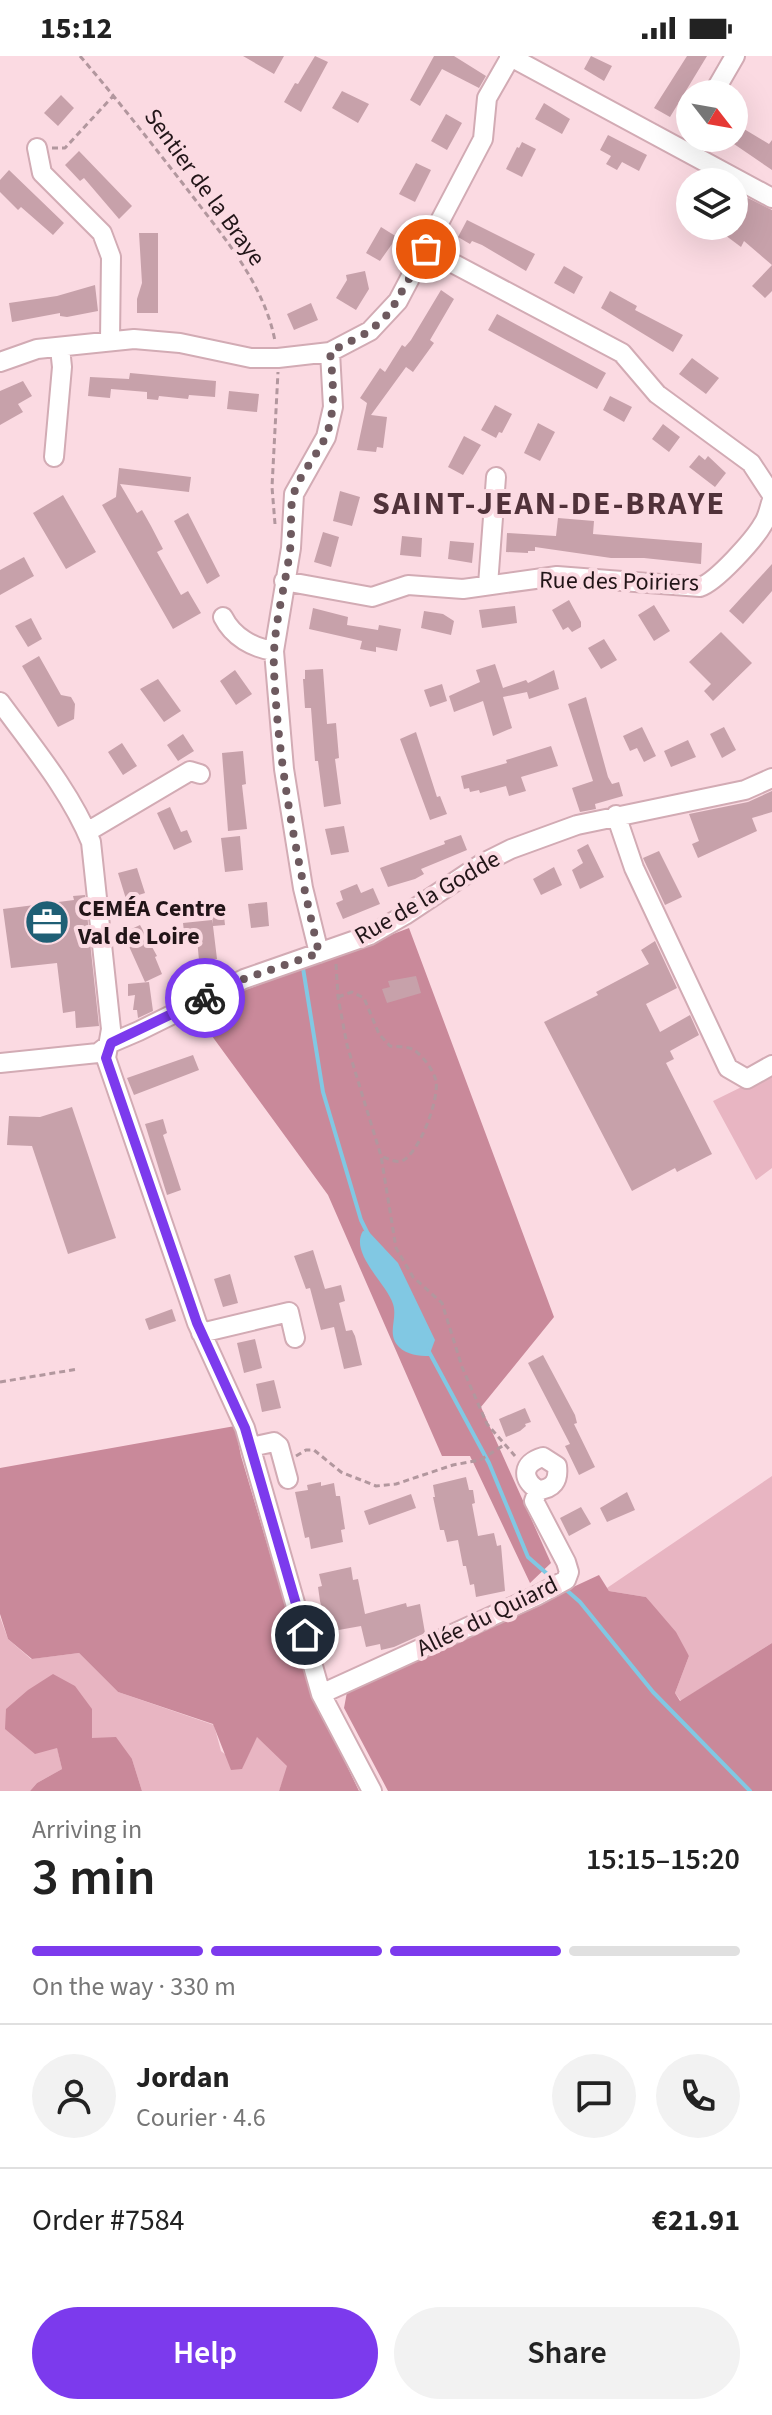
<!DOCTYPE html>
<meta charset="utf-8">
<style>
:root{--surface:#fff;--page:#f2f2f2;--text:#222;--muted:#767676;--line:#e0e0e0;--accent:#7c3aed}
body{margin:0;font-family:"Source Sans 3",sans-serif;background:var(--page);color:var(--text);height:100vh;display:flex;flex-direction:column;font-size:30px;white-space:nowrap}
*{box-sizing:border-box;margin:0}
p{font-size:26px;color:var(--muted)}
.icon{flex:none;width:44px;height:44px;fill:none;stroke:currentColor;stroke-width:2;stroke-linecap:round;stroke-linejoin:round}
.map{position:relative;height:1735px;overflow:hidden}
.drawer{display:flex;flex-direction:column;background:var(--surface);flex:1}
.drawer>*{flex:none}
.needle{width:52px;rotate:121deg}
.fabs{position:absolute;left:676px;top:24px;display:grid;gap:16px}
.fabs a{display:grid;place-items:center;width:72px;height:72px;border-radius:50%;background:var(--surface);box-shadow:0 8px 32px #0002;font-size:40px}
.pin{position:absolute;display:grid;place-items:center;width:68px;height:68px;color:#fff;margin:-34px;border:4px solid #fff;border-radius:50%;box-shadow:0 2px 8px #0007}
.courier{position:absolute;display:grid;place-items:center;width:80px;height:80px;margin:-40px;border:6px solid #7c3aed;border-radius:50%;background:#fff;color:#222;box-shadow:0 2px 10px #0007}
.head em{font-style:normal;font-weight:600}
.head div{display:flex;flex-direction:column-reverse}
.head{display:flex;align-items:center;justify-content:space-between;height:136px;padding:0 32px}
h1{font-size:52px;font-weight:600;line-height:60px}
.bar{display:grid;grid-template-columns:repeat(4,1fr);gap:12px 8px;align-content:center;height:96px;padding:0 32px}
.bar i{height:10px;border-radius:6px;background:var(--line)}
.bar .active{background:var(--accent)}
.bar p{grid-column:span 4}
.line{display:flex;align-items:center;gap:20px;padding:0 32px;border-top:2px solid var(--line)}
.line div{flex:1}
.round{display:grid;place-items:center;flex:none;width:84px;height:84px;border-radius:42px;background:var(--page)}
.primary-button{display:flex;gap:16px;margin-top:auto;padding:16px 32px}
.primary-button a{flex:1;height:92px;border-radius:48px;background:var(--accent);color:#fff;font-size:32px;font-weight:600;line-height:92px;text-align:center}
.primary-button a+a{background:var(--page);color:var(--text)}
.status{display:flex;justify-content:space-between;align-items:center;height:56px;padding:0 40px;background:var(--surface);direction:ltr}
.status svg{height:22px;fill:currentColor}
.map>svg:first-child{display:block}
.green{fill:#e8b5c2}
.forest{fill:#c9899a}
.water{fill:#81c8e3}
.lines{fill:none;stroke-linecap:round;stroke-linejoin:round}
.stream{stroke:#81c8e3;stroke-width:4}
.building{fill:#c7a1aa}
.minor-casing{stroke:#d2abb4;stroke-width:22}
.path{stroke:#b2979e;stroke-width:3;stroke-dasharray:6 4;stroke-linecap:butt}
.minor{stroke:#fff;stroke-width:18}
.done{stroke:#6e5a5f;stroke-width:8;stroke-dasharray:0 14.4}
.route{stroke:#7c3aed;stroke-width:10}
.labels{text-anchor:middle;stroke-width:8;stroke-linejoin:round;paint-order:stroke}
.street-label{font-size:24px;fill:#221518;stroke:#fbdae2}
.poi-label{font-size:24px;font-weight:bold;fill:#221518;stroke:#fbdae2;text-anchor:start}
.district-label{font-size:32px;font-weight:bold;letter-spacing:2px;fill:#51323a;stroke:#fbdae2}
</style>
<div class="status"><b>15:12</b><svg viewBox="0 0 49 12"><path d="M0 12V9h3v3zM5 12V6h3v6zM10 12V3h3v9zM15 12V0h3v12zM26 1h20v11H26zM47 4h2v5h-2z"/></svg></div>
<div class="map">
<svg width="772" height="1735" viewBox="0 0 772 1735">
<rect width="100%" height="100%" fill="#fbdae2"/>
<path class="green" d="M772 1016V1112L756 1124 713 1045Z
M772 1420V1587L681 1645 675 1637 689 1600 646 1541 609 1535 607 1532Z
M0 1561 8 1583 31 1603 79 1597 118 1636 214 1669 221 1695 242 1712 257 1680 288 1710 279 1735H142L132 1703 57 1691 62 1713 37 1727 30 1735H0Z"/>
<path class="forest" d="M409 872 554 1261 481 1351 551 1507 530 1527 470 1400H442L328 1139 193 954Z
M235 1370 241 1400 310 1633 359 1735H279L287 1710 257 1681 242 1713 231 1714 213 1668 118 1636 79 1597 32 1603 8 1583 0 1558V1412Z
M599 1519 609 1535 646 1541 676 1576 689 1600 675 1637 680 1645 772 1587V1735H388L344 1652 347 1636Z
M53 1618 75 1630 92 1653V1682L116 1681 132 1703 142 1735H30L37 1727 62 1713 57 1692 35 1698 5 1673 6 1653 28 1634Z"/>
<path class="water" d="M363 1175 369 1176 398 1207 435 1284 429 1300C419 1300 407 1299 399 1291 386 1278 398 1263 393 1248 387 1228 349 1197 363 1175Z"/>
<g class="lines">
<path class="stream" d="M303 912 323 1036 361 1164 369 1180
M428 1294 489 1407 528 1501 553 1523
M563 1531 580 1546 653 1636 750 1735"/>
</g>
<path class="building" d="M243 0H284L274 18Z
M315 0 328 6 301 56 284 46 295 27 298 28Z
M434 0H454L486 20 479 32 442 13 420 50 410 44Z
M591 0 612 10 604 25 584 13Z
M687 0H707L670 61 654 52Z
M342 35 369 48 358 67 332 52Z
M61 39 74 52 58 70 44 57Z
M544 47 570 63 562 78 535 63Z
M446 58 462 67 447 94 431 85Z
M734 67 769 88 772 84V114L734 88Z
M608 79 647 99 639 115 622 106 617 114 606 108 611 100 600 94Z
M522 86 536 93 522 121 506 113 517 91 519 92Z
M79 95 132 150 119 163 84 122 80 125 65 109Z
M416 107 431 114 415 146 399 138Z
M9 114 64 167 53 179 21 151 18 154 0 136V124Z
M734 135 772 154V235L765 242 752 230 772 209 744 185 741 191 713 170H734Z
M467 164 535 198 526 215 482 189 472 185 470 188 458 181Z
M381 171 397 181 380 205 366 197Z
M139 177H158V257H137V243L142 227Z
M564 210 583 221 574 238 554 227Z
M365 215 369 233 356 254 336 242 347 224 346 219Z
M95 229 98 255 67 261 60 260V257L12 266 9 247 57 240Z
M441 234 454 243 430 284 434 287 413 316 406 311 371 359 387 361 383 392 377 391 376 396 357 394 367 347 360 342 380 312 385 316 402 289 405 291 411 284Z
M610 235 637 250 635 254 683 279 673 296 601 252Z
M311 247 318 264 294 274 287 258Z
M497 258 606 317 597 333 488 274Z
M692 302 719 322 706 338 679 318Z
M130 317 216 325 215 341 189 339 188 343 159 340 158 344 147 343V336L111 333 110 342 88 340 90 321 129 323Z
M23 325 32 340 18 348 23 356 0 369V335Z
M229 335 259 338 257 356 227 353Z
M610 340 632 351 624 366 603 354Z
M495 349 512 358 502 377 499 376 496 382 481 374Z
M538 367 555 376 540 405 524 397Z
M663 368 680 381 669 396 652 383Z
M464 380 481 389 463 419 448 411Z
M699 399 705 404 708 400 726 417 715 431 689 411Z
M119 412 191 421 189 436 120 428 137 457 142 454 151 470 163 493 157 496 181 539 188 535 201 557 173 573 102 449 116 441Z
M340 435 360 441 352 470 333 465Z
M63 439 96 496 66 513 33 457Z
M188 457 220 520 207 528 174 465Z
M558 462 594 465 593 478 702 487 701 508 644 502H611L535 491V495H528V497L506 496 507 477 556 480Z
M323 476 339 481 331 511 314 506Z
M402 480 422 482 421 501 400 499Z
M450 485 474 487 472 507 448 503Z
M24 501 34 520 0 539V514Z
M772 508V535L743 568 729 555Z
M569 544 581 566V571L572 576 568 571 563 574 552 554Z
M654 549 670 575 654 585 638 559Z
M515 550 517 567 482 572 479 554Z
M313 552 348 561 347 569 378 574 379 569 401 573 397 595 376 591V596L360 593 362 585 309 573Z
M424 555 443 558 454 565 451 579 421 572Z
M31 562 42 583 28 591 15 570Z
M721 576 752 607 713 645 704 635 711 628 689 606Z
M604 583 617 604 601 613 588 592Z
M39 600 61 639 71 641 75 648 74 663 58 671 22 610Z
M495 608 503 632 526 624 528 627 554 614 559 633 529 643 527 636 503 641 512 672 493 680 483 645 454 656 449 640 480 626 476 614Z
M323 613 327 668 336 667 339 702 335 703 341 748 324 751 318 705H315L311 652H305L303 623H305V614Z
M235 614 252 638 236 649 220 625Z
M158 623 181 655 164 666 140 633Z
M442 628 447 645 430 651 424 634Z
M586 641 608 721 612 728 619 726 623 740 595 748 596 753 580 756 572 732 593 725 568 648Z
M642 671 656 700 644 706 637 692 630 695 623 680Z
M724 671 736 694 722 702 710 678Z
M416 676 437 741 440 740 447 758 430 764 400 683Z
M183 678 194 695 178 705 167 689Z
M688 684 696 701 671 711 664 695Z
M122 687 137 710 123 719 108 696Z
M551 690 558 710 521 721 526 735 509 740 506 730 480 737 479 734 470 736 469 732 464 733 461 720 507 707 506 704Z
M243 695 246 728 242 729 247 773 228 775 222 697Z
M772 735V756L752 762 757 775 698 802 692 788 699 785 689 758 748 746Z
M170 751 181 776 187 774 192 786 174 794 157 757Z
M344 770 349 796 331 799 325 773Z
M461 779 467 794 421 813 424 818 415 823 388 831 380 812 445 788 444 785Z
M240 780 243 814 225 816 221 782Z
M588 788 604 821 580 833 572 814 583 807 577 794Z
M659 795 682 841 665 849 643 802Z
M554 811 562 829 541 839 533 823Z
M137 812 145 837 126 843 118 817Z
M357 828 361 837 373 832 380 848 343 863 336 847 343 844 340 835Z
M85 839 99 970 76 972 75 955 63 957 57 907 11 912 3 853 74 844 73 840Z
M267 846 269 870 251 872 248 848Z
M223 851 225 869 213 870 217 903 199 904 197 883 185 885 183 867 212 864 213 868 211 852Z
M140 869 157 900 155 901 162 918 145 926 123 877Z
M655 885 677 932 646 948 660 976 690 959 699 979 670 995 674 1003 666 1007 712 1098 677 1116 675 1112 632 1135 544 966 598 939 596 936 649 908 641 894Z
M416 920 421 937 387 947 382 933 390 931 388 925Z
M149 926 153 955 138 962 137 954H133L135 939 128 940V928Z
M193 999 199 1014 134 1039 127 1022Z
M72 1051 116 1182 68 1198 32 1090 7 1089 9 1060 40 1061Z
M163 1063 167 1077 163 1079 181 1134 167 1139 145 1068Z
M313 1194 325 1233 341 1229 345 1245 339 1247 346 1275 352 1274 355 1280 362 1309 344 1313 334 1271 321 1274 310 1232 306 1233 294 1200Z
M230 1218 238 1247 223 1251 214 1223Z
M172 1253 176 1265 149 1274 145 1263Z
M255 1283 262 1312 244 1317 237 1287Z
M543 1299 575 1359 577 1367 574 1368 595 1411 579 1419 565 1390 570 1388 528 1307Z
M274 1324 281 1352 262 1356 256 1328Z
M525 1352 531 1366 525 1368 526 1370 520 1375 506 1381 499 1363Z
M466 1421 469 1434H473L475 1447 472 1448 478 1480 494 1477 497 1490 501 1489 505 1535 476 1541 474 1528 470 1529 466 1510H463L458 1484 447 1486 444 1474H440L433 1441H435L433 1429Z
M321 1426V1430L334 1427 336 1440H340L345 1473 341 1474 343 1486 311 1493 309 1481 305 1482 295 1436 308 1434 307 1429Z
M627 1436 635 1454 607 1466 600 1452Z
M411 1438 416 1452 369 1469 364 1455Z
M581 1451 591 1468 569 1480 560 1462Z
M351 1511 353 1524 358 1523 365 1558 406 1547 407 1551 420 1548 425 1577 394 1591 381 1594 380 1588 366 1591 361 1570 333 1575 330 1562 325 1563 320 1545 318 1531 322 1530 319 1518Z"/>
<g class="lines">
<g class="minor-casing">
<path id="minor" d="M509 0 772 142
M713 38 735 0
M37 92 42 117 102 177 111 201 110 284
M426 193 622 297 657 338 751 407 772 439
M0 306 37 293 134 283 180 287 251 302H278L330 296 370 275 398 245 483 83 487 42 511 0
M54 401 62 311 60 292
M284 525 372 541 408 529 463 533 557 520 700 531C716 526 754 484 763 468 768 461 769 452 772 444
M488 529 496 421
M223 561C233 581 253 592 274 595
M0 646C33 691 70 735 91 786L111 973 106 1002 197 1267 245 1372 321 1638 372 1735
M616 759 634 812 728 1012 747 1023 772 1009
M87 776 190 715 200 718
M319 897 303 832 284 713 274 595 291 492 294 438 326 381 333 351 330 296
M0 1007 98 997 111 987 139 975 244 923 370 879 405 859 483 807 511 793 577 769 745 734 772 722
M201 1277 289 1256 295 1282
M251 1391 274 1386 279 1390 288 1423
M321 1638 536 1540 566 1524 569 1516 566 1506 534 1445 538 1434C553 1433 559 1425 557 1410L543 1401C522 1407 521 1423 538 1434"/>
</g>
<path class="path" d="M80 0C117 43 152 88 187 133 222 179 264 227 275 285
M52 92H65L114 39
M275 468 272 431 278 316
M336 908 338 941 347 989 381 1100 396 1192 413 1221 442 1247 462 1311 487 1368 515 1400
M338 941 352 936 364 942 379 978 390 990C397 991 408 990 414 994 423 1000 434 1015 436 1025 439 1044 420 1096 402 1105 396 1107 389 1103 383 1101
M0 1326 78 1313
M296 1400 306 1394H314L341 1416 376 1430 396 1428 453 1409 480 1404 504 1389"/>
<use href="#minor" class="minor"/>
</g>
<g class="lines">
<path class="done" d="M205 942 244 923 319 897C297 805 278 709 274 614 272 574 285 533 290 494 292 478 290 461 292 445 296 423 313 405 323 386 337 360 333 324 330 296L370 275 390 256 426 193"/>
<path class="route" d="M205 942 111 987 106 1002 197 1267 245 1372 305 1579"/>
</g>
<defs>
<g id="office-disc" transform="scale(2.3)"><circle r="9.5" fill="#1f5f75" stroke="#fbdae2"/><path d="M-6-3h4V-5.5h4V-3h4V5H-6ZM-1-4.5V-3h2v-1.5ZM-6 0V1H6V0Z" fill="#fff"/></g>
</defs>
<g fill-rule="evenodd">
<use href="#office-disc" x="47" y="866"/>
</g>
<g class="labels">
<g class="street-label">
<text transform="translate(205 131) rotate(54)" y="8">Sentier de la Braye</text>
<text transform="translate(619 525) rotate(1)" y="8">Rue des Poiriers</text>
<text transform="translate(427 841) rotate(-30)" y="8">Rue de la Godde</text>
<text transform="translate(487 1560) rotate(-26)" y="8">Allée du Quiard</text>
</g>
<g class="poi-label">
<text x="78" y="860">CEMÉA Centre<tspan x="78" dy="28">Val de Loire</tspan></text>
</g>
<g class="district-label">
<text x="549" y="458">SAINT-JEAN-DE-BRAYE</text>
</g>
</g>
</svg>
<div class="fabs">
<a><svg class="needle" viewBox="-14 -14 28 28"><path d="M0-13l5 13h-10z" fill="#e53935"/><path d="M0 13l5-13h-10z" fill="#767676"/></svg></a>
<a><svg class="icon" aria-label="layers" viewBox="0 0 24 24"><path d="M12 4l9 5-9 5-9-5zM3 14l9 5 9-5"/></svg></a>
</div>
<div class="pin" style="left:426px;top:193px;background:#ea580c"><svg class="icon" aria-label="bag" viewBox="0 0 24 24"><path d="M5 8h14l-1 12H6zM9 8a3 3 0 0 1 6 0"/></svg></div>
<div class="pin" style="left:305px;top:1579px;background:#1f2937"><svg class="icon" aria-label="home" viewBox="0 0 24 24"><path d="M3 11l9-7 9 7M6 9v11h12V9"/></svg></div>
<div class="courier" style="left:205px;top:942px"><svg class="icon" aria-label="bike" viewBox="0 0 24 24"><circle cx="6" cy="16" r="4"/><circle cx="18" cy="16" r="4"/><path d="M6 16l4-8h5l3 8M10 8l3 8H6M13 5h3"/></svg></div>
</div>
<section class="drawer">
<div class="head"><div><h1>3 min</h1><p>Arriving in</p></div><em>15:15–15:20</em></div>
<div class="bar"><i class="active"></i><i class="active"></i><i class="active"></i><i></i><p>On the way · 330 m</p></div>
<div class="line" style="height:144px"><a class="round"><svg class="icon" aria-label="person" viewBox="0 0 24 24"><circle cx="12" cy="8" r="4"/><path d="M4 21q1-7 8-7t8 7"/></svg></a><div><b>Jordan</b><p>Courier · 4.6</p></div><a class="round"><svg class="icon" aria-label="chat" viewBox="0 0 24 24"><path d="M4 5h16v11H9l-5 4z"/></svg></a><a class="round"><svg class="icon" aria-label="phone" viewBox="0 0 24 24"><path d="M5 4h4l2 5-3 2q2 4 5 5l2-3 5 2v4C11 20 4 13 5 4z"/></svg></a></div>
<div class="line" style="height:104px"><div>Order #7584</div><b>€21.91</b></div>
<div class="primary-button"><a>Help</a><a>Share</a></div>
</section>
